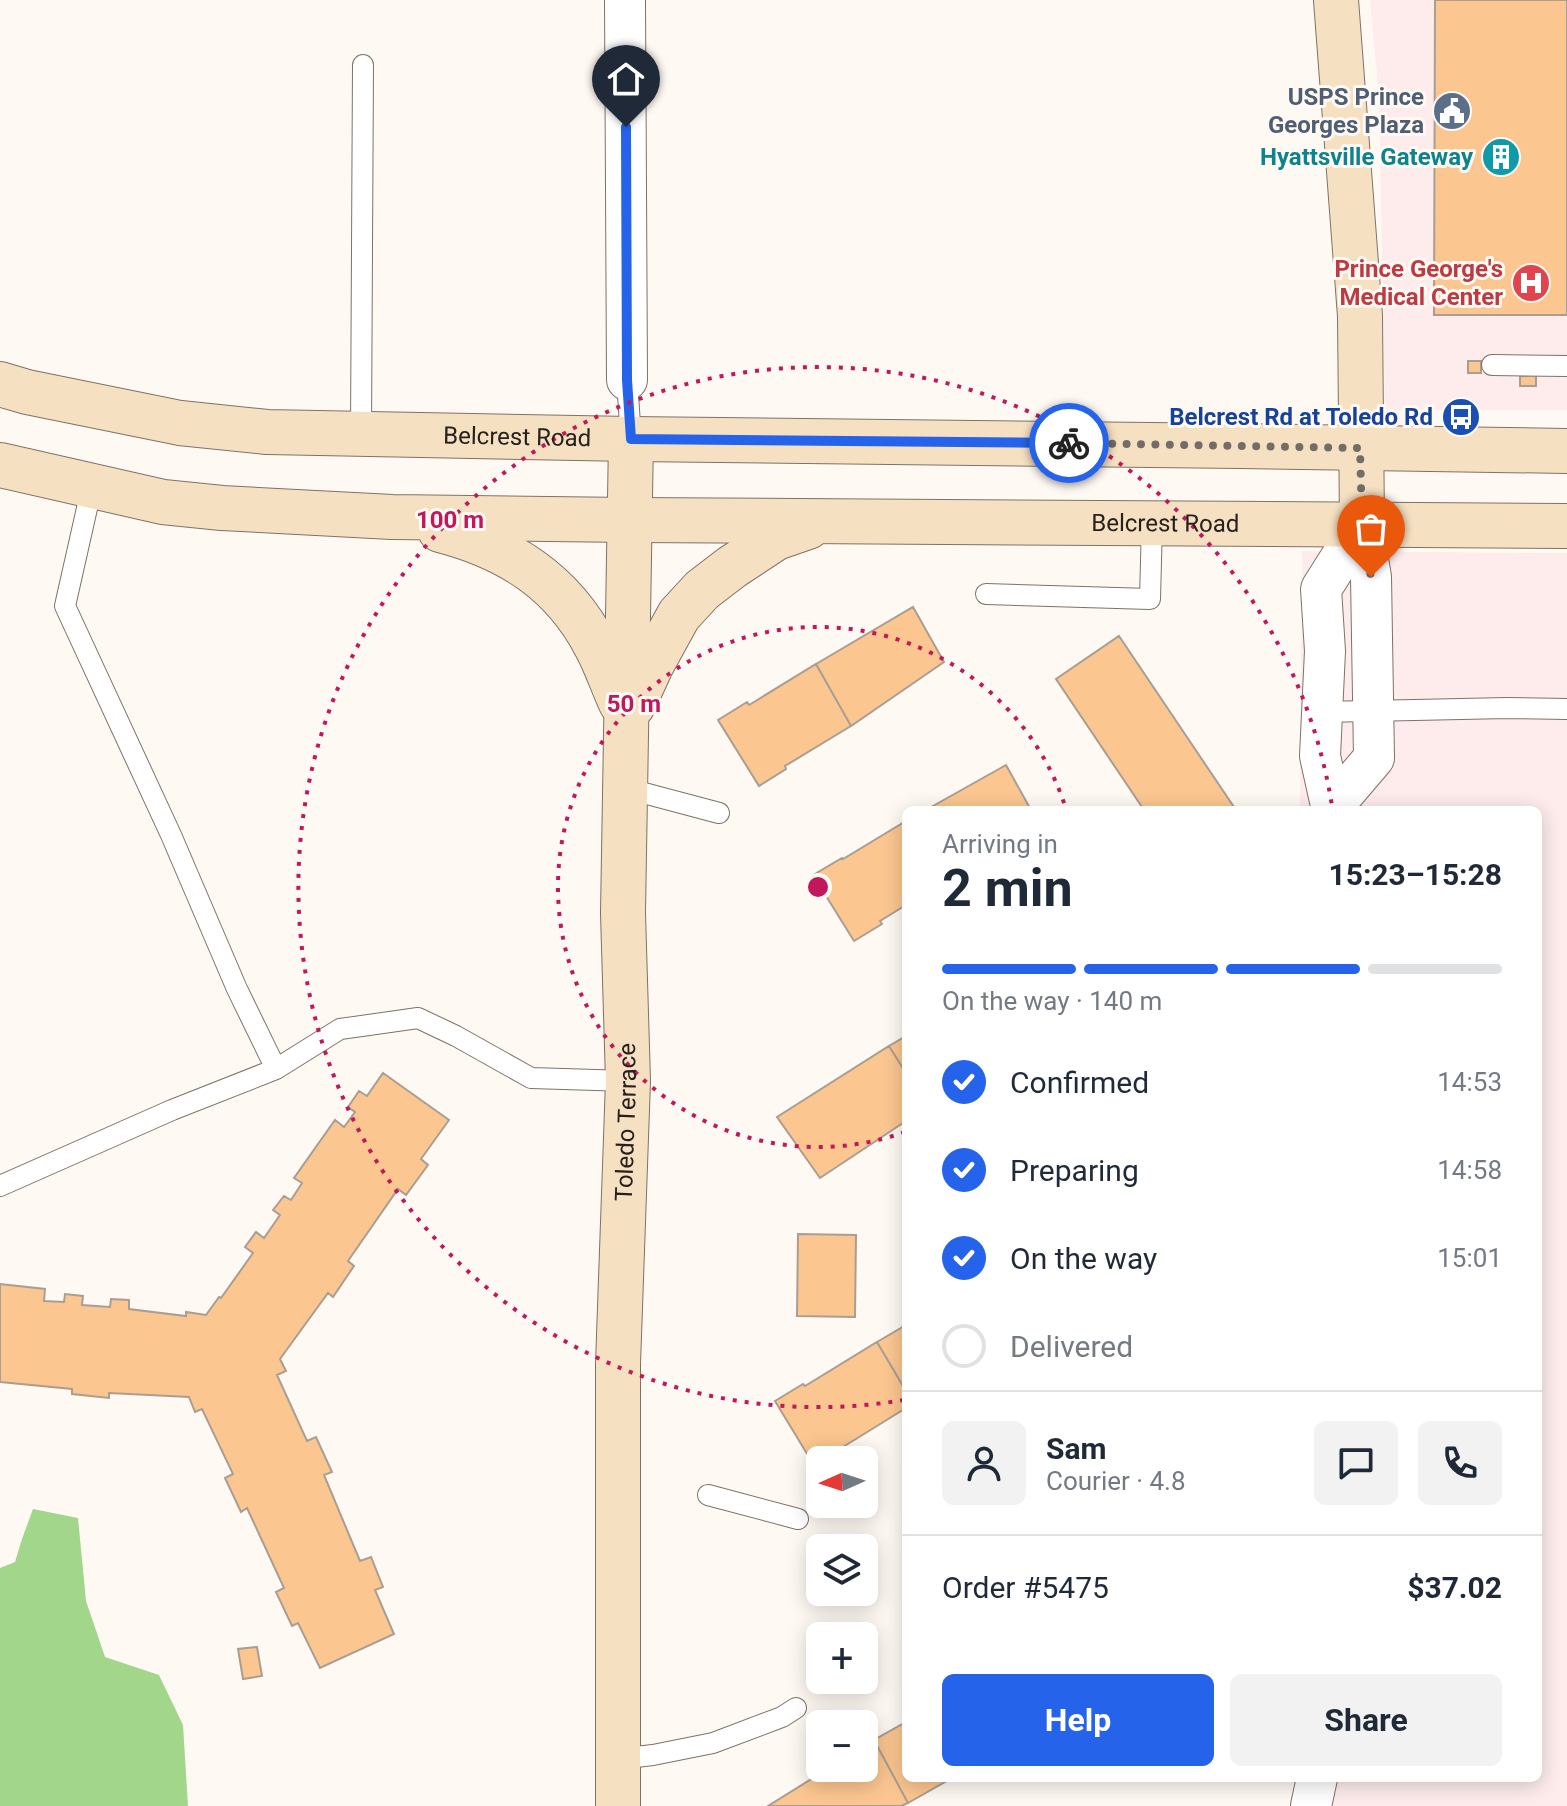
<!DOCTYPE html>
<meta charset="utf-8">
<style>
:root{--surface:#fff;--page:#f2f2f3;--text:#1f2937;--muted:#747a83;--line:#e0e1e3;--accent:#2563eb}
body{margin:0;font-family:Roboto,sans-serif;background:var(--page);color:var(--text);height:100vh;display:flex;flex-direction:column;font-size:30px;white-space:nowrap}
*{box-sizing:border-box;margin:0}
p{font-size:26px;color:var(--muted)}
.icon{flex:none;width:44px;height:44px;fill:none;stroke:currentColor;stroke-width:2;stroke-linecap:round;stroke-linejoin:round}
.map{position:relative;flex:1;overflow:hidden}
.side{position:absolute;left:902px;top:806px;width:640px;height:976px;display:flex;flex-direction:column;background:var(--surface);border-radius:12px;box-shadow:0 4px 20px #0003}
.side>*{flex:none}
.needle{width:52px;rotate:267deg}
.buttons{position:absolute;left:806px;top:1446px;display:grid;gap:16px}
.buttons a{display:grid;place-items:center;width:72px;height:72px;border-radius:12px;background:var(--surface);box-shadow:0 4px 20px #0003;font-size:40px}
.pin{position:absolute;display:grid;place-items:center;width:68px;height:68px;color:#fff;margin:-82px -34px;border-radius:50% 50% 50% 0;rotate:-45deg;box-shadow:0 0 8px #0007}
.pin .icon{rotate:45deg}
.courier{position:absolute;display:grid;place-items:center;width:80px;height:80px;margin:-40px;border:6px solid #2563eb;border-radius:50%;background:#fff;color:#222;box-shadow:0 2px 10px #0007}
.summary em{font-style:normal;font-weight:700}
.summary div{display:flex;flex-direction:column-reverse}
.summary{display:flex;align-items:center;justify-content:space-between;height:136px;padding:0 40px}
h1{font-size:52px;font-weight:700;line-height:60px}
.bar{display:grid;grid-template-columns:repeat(4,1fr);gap:12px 8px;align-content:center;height:96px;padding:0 40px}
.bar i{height:10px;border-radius:6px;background:var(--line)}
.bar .selected{background:var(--accent)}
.bar p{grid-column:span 4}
.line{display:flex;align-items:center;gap:20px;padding:0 40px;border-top:2px solid var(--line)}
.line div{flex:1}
.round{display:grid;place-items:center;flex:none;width:84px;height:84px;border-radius:12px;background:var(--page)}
ol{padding:0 40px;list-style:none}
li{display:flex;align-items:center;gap:24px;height:88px}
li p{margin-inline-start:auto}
li .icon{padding:8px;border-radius:50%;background:var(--accent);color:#fff;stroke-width:4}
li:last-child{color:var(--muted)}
li i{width:44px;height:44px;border:4px solid var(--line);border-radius:50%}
.cta{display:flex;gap:16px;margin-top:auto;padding:16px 40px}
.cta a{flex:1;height:92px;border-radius:12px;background:var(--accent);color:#fff;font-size:32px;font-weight:700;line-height:92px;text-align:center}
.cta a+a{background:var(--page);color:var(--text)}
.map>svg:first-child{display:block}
.commercial{fill:#fdeceb}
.forest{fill:#a2d68a}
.building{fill:#fbc690;stroke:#aa9e92;stroke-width:2}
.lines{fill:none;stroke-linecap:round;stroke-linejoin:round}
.lane-casing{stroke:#7e7267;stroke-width:22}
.street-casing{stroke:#7e7267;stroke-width:42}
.secondary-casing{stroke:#7e7267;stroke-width:46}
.lane{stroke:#fff;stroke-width:20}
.street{stroke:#fff;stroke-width:40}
.secondary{stroke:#f6e0c2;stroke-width:44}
.done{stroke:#726d68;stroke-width:8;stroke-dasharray:0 14.4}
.route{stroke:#2563eb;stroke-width:10}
.ring{fill:none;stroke:#c2185b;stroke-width:4;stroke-dasharray:4 8}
.labels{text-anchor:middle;stroke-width:6;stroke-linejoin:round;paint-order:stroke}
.service-label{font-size:24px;font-weight:bold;fill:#4e5e75;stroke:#fff9f4;text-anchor:end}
.culture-label{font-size:24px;font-weight:bold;fill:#0d838f;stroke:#fff9f4;text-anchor:end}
.health-label{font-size:24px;font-weight:bold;fill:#be3a42;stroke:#fff9f4;text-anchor:end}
.transit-label{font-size:24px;font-weight:bold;fill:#164399;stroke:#fff9f4;text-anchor:end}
.street-label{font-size:24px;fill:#26211d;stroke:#fff9f4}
.centre{fill:#c2185b;stroke:#fff9f4;stroke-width:4}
.ring-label{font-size:24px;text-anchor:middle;font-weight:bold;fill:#c2185b;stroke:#fff9f4;stroke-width:6;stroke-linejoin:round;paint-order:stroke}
</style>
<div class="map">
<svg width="1567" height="1806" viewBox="0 0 1567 1806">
<rect width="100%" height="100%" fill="#fff9f4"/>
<path class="commercial" d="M1370 0H1567V410H1385L1379 96Z
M1302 551 1567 553V1806H1293L1294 1778H1538V810H1300Z"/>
<path class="forest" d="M33 1509 78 1518 86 1601 105 1657 159 1675 183 1725 188 1806H0V1568L15 1562 22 1539Z"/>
<path class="building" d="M1435 0H1567V315H1434Z
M1468 361H1481V373H1468Z
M1536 375V386H1520V376Z
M913 607 944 662 851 726 816 664Z
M1119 636 1236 810H1144L1056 679Z
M816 664 851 726 785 766 786 769 759 786 718 720 747 702 749 705Z
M1006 765 1031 810H926Z
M906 821V905L880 921 882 924 854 941 813 875 842 858 843 859Z
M906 1036V1073L889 1046Z
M889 1046 906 1073V1121L820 1178 777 1117Z
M383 1073 449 1120 421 1159 428 1165 406 1195 398 1189 348 1261 354 1266 333 1297 328 1293 280 1359 286 1371 277 1375 307 1441 316 1437 332 1472 324 1475 360 1561 371 1557 383 1587 375 1590 394 1634 320 1668 298 1623 292 1626 276 1592 284 1588 247 1508 241 1512 225 1478 233 1474 202 1409 195 1412 189 1397 109 1393V1398L72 1394V1389L0 1382V1284L45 1289 44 1301 64 1302 65 1294 83 1296 82 1305 110 1307 111 1299 129 1300V1309L186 1316V1312L206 1315 219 1297 221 1298 253 1253 245 1247 256 1232 264 1238 280 1215 273 1210 284 1196 291 1200 302 1183 294 1178 335 1120 344 1127 355 1112 348 1107 359 1091 367 1096Z
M798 1234 856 1235 855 1317 797 1316Z
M906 1325V1391L877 1342Z
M877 1342 906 1391V1408L843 1447 844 1449 827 1460H820V1464L815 1467 775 1401 803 1384 805 1386Z
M257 1647 262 1676 243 1679 238 1649Z
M906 1722V1778H952L908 1803 874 1740Z
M874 1740 908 1803 901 1806H768L829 1768H864V1746Z"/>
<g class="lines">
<g class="lane-casing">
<path id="lane" d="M1492 365 1567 366
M627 380 631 439
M361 433 363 65
M92 486 65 606 171 835 237 989 276 1069
M986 594 1150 599 1152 523
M1322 712 1507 708 1567 709
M625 788 719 813
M0 1186 172 1110 276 1069 340 1029 418 1018 456 1036 531 1078 628 1081
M708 1495 798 1519
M618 1759 653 1755 713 1743 782 1717 796 1708"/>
</g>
<g class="street-casing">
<path id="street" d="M625 0 627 380
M1333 806 1374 758 1371 577 1362 524
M1332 810 1320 756 1325 651 1321 589 1362 524
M1311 1806 1317 1778"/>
</g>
<g class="secondary-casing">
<g id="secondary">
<path d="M1336 0 1360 316 1362 524"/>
<path id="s1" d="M0 384 27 392 180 423 267 432 631 439 1240 446 1567 451"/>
<path id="s2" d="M0 465 163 502 222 508 392 517 630 520 1567 526"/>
<path d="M440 530C509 548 562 581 596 646 606 664 612 684 621 703"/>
<path d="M633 705 651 666 679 615 702 590 732 567 776 538 808 527"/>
<path id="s3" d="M618 1806V1364L628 1081 623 913 631 439"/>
</g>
</g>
<use href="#lane" class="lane"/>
<use href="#street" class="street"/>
<use href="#secondary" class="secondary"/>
</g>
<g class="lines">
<path class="done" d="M1069 443 1360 448 1362 524 1371 577"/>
<path class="route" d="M626 127 627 380 631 439 1069 443"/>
</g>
<g class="ring">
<path d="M905 1132A260 260 0 1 1 1066 809"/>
<path d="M904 1400A520 520 0 1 1 1332 806"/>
</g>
<defs>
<g id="civic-disc" transform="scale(2)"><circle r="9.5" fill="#5c6f8a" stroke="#fff9f4"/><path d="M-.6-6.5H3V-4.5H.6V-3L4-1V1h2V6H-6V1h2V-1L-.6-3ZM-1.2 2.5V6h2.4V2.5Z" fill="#fff"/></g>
<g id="building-disc" transform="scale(2)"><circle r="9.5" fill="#0f9aa8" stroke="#fff9f4"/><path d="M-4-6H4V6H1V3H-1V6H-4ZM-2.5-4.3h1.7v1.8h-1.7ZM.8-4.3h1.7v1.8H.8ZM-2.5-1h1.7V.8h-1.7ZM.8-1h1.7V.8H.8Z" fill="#fff"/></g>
<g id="hospital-disc" transform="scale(2)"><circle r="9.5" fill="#e0444e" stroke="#fff9f4"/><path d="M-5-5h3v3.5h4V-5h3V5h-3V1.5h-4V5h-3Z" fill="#fff"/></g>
<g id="bus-disc" transform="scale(2)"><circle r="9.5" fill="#1a4fb4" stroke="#fff9f4"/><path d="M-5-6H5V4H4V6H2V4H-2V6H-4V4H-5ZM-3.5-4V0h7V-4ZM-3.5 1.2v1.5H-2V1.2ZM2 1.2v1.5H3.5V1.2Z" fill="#fff"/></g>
</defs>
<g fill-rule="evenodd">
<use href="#civic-disc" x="1452" y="111"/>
<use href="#building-disc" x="1501" y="157"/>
<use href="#hospital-disc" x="1531" y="283"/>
<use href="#bus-disc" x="1461" y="417"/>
</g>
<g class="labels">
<g class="service-label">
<text x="1424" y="105">USPS Prince<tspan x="1424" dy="28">Georges Plaza</tspan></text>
</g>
<g class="culture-label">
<text x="1473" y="165">Hyattsville Gateway</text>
</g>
<g class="health-label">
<text x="1503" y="277">Prince George's<tspan x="1503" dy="28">Medical Center</tspan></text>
</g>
<g class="transit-label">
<text x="1433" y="425">Belcrest Rd at Toledo Rd</text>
</g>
<g class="street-label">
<text dy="8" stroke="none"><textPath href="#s1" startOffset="522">Belcrest Road</textPath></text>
<text dy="8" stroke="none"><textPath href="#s2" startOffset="1170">Belcrest Road</textPath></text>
<text dy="8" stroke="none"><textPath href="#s3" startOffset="684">Toledo Terrace</textPath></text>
</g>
</g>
<circle cx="818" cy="887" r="12" class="centre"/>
<g class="ring-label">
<text x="450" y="528">100 m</text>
<text x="634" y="712">50 m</text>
</g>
</svg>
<div class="buttons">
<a><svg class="needle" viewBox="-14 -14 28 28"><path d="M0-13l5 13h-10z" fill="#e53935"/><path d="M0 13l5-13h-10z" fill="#747a83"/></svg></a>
<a><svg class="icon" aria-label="layers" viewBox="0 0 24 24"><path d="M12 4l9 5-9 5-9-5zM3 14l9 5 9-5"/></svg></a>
<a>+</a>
<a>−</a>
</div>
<div class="pin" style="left:1371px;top:577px;background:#ea580c"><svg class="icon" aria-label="bag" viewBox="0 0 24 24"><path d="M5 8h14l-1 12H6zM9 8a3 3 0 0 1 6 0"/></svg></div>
<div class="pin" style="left:626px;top:127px;background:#1f2937"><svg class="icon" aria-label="home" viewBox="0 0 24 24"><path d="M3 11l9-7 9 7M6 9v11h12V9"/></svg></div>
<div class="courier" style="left:1069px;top:443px"><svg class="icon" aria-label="bike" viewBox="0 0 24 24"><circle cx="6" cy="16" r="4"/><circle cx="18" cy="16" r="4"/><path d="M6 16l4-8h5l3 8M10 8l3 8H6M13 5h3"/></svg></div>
<section class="side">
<div class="summary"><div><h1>2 min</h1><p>Arriving in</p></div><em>15:23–15:28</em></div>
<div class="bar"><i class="selected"></i><i class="selected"></i><i class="selected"></i><i></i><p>On the way · 140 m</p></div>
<ol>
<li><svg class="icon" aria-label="check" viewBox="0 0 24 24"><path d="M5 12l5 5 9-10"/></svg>Confirmed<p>14:53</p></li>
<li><svg class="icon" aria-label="check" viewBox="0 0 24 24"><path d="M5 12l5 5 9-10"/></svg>Preparing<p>14:58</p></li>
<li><svg class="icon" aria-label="check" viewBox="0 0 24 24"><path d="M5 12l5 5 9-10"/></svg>On the way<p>15:01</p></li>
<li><i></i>Delivered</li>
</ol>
<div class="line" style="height:144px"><a class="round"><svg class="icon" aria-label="person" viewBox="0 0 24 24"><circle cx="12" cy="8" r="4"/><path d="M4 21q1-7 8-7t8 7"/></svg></a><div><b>Sam</b><p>Courier · 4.8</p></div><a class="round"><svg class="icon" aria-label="chat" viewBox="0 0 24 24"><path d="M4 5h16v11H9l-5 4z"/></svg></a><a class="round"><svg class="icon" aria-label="phone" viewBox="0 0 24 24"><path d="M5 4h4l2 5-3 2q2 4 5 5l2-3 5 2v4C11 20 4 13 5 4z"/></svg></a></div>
<div class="line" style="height:104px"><div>Order #5475</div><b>$37.02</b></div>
<div class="cta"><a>Help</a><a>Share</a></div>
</section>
</div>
